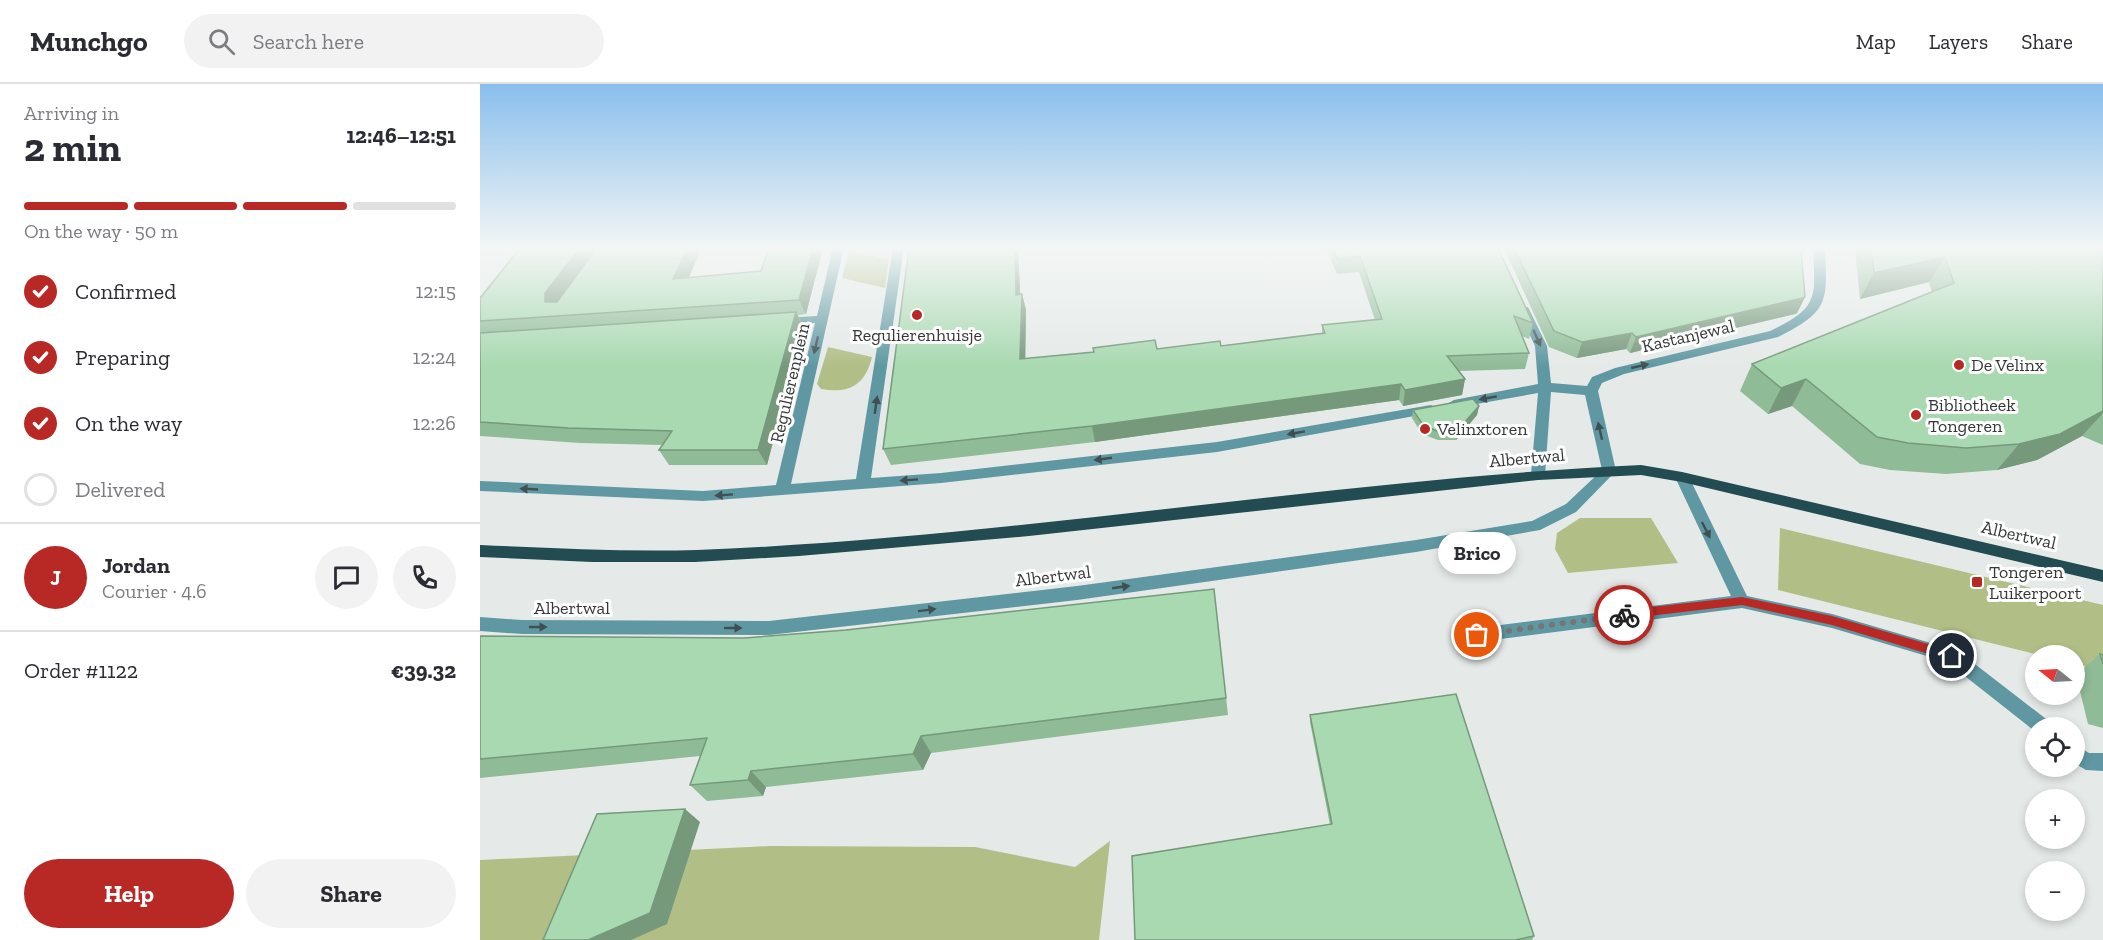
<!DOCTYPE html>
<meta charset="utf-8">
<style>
:root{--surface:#fff;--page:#f2f2f3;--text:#2b2b33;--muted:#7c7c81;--line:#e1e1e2;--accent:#b82926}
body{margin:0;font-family:"Zilla Slab",serif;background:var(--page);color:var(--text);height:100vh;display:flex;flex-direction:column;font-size:22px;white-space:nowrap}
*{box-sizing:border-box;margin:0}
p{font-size:20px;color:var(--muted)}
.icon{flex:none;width:33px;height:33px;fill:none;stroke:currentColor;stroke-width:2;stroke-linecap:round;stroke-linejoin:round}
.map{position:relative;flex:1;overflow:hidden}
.side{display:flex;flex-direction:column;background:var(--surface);width:480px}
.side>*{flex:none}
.needle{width:39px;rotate:288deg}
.buttons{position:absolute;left:1545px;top:561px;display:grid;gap:12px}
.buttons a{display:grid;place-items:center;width:60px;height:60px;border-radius:50%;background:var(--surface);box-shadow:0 3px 9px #0003;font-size:30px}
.pin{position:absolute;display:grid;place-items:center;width:51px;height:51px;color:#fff;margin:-26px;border:3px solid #fff;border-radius:50%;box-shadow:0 2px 6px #0007}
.courier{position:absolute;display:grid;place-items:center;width:60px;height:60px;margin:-30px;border:4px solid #b82926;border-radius:50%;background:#fff;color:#222;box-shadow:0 2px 8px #0007}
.bubble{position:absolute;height:42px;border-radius:21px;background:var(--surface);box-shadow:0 3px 9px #0003;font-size:20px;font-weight:800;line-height:42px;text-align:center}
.head em{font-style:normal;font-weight:800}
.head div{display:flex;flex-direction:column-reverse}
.head{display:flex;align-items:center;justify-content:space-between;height:102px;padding:0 24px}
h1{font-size:39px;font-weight:800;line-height:45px}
.bar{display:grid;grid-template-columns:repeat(4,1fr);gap:9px 6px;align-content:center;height:72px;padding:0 24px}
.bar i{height:8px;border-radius:4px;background:var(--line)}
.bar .selected{background:var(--accent)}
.bar p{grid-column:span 4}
.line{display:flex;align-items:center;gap:15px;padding:0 24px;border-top:2px solid var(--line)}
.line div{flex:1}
.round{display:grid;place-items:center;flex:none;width:63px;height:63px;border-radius:32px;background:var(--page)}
ol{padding:0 24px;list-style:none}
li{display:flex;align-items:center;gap:18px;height:66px}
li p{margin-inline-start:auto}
li .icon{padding:6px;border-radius:50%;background:var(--accent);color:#fff;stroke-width:4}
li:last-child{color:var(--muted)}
li i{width:33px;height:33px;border:3px solid var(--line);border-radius:50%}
.button{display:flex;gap:12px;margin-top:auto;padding:12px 24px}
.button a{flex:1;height:69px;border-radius:36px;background:var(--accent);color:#fff;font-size:24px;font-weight:800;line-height:69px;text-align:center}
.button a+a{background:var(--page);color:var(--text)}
header{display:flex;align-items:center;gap:36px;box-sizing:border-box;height:84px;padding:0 30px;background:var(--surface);border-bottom:2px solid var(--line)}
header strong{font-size:28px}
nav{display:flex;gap:33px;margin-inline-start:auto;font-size:21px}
.search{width:420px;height:54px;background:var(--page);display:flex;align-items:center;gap:15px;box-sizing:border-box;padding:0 21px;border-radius:33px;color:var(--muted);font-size:22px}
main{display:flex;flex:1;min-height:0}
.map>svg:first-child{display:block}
.forest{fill:#b1be86}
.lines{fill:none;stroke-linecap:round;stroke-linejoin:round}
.minor{fill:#5f98a2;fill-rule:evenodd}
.major{fill:#234b52;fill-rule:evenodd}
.wall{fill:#90bb97}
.shaded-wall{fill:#76987b}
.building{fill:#a8d9b0;stroke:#76987b;stroke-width:1.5}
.oneway{fill:#404f52}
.route{fill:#b82926}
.done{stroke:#737675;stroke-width:6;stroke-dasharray:0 10.8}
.poi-dot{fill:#b82926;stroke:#fff;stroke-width:2}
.labels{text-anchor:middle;stroke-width:6;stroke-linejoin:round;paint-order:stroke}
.poi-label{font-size:18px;fill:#353737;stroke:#fff;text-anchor:start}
.street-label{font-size:18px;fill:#353737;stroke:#fff}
</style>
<header>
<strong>Munchgo</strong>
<div class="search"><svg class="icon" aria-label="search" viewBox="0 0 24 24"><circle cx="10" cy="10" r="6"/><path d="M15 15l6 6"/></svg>Search here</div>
<nav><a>Map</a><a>Layers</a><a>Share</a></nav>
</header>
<main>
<section class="side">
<div class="head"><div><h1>2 min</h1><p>Arriving in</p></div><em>12:46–12:51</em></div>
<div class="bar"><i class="selected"></i><i class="selected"></i><i class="selected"></i><i></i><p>On the way · 50 m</p></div>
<ol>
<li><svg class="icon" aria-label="check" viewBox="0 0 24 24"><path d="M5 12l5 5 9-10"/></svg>Confirmed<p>12:15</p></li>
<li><svg class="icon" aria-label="check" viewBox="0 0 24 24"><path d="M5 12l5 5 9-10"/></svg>Preparing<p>12:24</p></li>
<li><svg class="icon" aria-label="check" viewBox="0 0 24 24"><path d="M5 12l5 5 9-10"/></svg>On the way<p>12:26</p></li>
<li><i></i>Delivered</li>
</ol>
<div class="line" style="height:108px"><b class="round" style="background:var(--accent);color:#fff">J</b><div><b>Jordan</b><p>Courier · 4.6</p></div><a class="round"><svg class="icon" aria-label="chat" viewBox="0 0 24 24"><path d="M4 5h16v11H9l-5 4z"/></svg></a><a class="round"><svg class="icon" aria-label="phone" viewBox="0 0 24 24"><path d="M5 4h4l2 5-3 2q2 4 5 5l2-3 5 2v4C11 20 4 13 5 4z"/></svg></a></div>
<div class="line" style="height:78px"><div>Order #1122</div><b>€39.32</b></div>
<div class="button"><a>Help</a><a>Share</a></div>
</section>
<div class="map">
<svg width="1623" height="856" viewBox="0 0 1623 856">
<rect width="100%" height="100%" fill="#e5eae9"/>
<path class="forest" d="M369 167 409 175 405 204 362 194Z
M348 263 392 273C385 301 370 310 341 305L337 300Z
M1100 434H1171L1198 479 1088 489 1075 465 1077 449Z
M1300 444 1623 521V587L1595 580 1594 572 1559 571 1298 506Z
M630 757 619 856H0V776L291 762 495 763 595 783Z"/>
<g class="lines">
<path class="minor" d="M353 163H364L311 400 376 395 413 163H424L391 394 461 389 737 358 951 321 958 325 951 329 737 368 461 399 223 417 0 407V397L223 407 296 401 335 239 302 242 296 238 302 234 337 232Z
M1333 163H1345C1347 216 1351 227 1298 253L1144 290 1122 299 1118 307 1136 387 1096 428 1060 446 936 468 597 516 289 551 42 550 0 547V533L42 536 289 537 597 502 936 456 1052 437 1086 420 1122 386 1105 311 1071 308 1065 391 1058 396 1051 391 1058 309 974 324 967 320 974 316 1058 300 1055 262 1038 226 1040 223H1048L1067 262 1071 299 1107 302 1112 293 1135 284 1290 247C1340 223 1335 214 1333 163Z
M1202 388 1209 393 1267 512 1352 530 1478 567 1570 638 1573 644H1556V648L1467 578 1352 544 1262 524 997 558 991 556 989 551 991 546 997 544 1251 512 1195 393Z
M1594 660 1609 669H1623V687L1606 686 1594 679Z"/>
<path class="major" d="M1161 381 1202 388 1623 486V498L1202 398 1161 391 1058 396 549 452 319 472 215 478H112L0 473V461C72 464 144 468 217 466 533 454 845 396 1161 381Z"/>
</g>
<path class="wall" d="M289 164H343L326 230 318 231 323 242 287 381H189L179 366 183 361 100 359 0 352V213L281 187Z
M429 164H538L540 210H542L546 226 545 275 677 265 741 262 842 249V241L895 236 879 188 857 190 846 164H1018L1053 239 1049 255 1042 252 1049 269 1045 285 979 287 985 295 982 311 923 322 919 316 615 358 411 381 403 365Z
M1024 164H1321V167L1325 213 1317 229 1315 230 1150 269 1146 265 1097 274 1069 263Z
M1375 164H1623V361L1602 352 1557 376 1517 386 1466 390 1410 386 1380 380 1312 322 1288 330 1260 307 1272 280 1452 208 1449 198 1380 215Z
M999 322 997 331 976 356H958L942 350 932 334 933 326Z
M734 505 748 631 451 669 443 686 286 703 283 712 227 717 210 701 220 672 0 694V552L264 554 366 546Z
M1620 570 1623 571V644L1608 640 1596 591Z
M830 631 1054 852 1052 856H655L850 741 830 638Z"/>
<path class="shaded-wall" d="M100 164H120L75 224V233L65 218V209Z
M208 164H222L202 209 193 195Z
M333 164H343L326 230 319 216Z
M535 164H538L541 226 536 211Z
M1465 173 1449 198 1380 215 1394 189Z
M542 210 546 226 545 291 540 275Z
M1325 213 1317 229 1315 230 1150 269 1156 253Z
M316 228 323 242 287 381 278 366Z
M1152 249 1146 265 1097 274 1102 258Z
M985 295 982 311 923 322 925 306Z
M1326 295 1312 322 1288 330 1301 304Z
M921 300 919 316 615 358 612 342Z
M999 322 997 331 976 356 977 347Z
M1623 327V329L1602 352 1557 376 1517 386 1539 360Z
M441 652 451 669 443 686 433 670Z
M271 687 286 703 283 712 268 696Z
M205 725 220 738 187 840 151 856H108Z"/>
<path class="building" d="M40 164H100L65 209V218H77L117 164H208L193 195 281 187 289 164H333L319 216 0 237V213H1Z
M429 164H535L536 211 542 210 540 275 614 268 613 264 675 256 677 265 740 257 741 262 845 249 842 241 902 235 880 172 858 175 853 164H1018L1053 239 1034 232 1049 269 967 272 985 295 925 306 921 300 612 342 403 365Z
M1034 164H1321V167L1325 213 1323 214 1156 253 1152 249 1102 258 1074 247Z
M1391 164H1623V327L1580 350 1539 360 1486 364 1428 359 1397 353 1326 295 1301 304 1272 280 1474 199 1465 173 1394 189Z
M316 228 278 366H179L192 347 88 344 0 338V249Z
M993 315 999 322 977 347 959 348 943 341 933 326Z
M734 505 746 614 441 652 433 670 271 687 268 696 210 701 227 654 0 675V552L264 554 366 546Z
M1620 570 1623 571V580Z
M976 610 1054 852 1035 856H655L652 772 852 740 830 631Z
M205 725 170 829 108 856H63L117 730Z"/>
<defs><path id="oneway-solid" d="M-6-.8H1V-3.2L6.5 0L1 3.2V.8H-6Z" transform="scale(1.5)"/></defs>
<g class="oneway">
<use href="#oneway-solid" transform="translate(1057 254) rotate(66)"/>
<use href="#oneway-solid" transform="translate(336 261) rotate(103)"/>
<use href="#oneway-solid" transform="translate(1160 282) rotate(-13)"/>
<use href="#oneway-solid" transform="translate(1008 314) rotate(170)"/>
<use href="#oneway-solid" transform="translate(396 321) rotate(-82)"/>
<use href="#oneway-solid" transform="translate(1120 347) rotate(-103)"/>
<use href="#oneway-solid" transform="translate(816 349) rotate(170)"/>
<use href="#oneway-solid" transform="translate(623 375) rotate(172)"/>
<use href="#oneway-solid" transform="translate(429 396) rotate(176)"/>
<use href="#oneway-solid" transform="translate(49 405) rotate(-177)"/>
<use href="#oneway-solid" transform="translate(244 411) rotate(176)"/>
<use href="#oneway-solid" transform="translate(1226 446) rotate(63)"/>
<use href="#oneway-solid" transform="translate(641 503) rotate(-8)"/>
<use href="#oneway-solid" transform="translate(447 526) rotate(-7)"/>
<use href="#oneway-solid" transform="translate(58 543)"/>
<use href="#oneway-solid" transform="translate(253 544)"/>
</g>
<linearGradient id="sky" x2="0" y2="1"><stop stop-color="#89beec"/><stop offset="0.58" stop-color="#f3f6f5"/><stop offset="1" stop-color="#f3f6f5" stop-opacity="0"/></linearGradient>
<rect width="1623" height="283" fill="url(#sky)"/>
<path class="route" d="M1262 513 1352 532 1472 567 1478 572 1472 577 1352 541 1262 521 1144 535 1139 531 1144 526Z"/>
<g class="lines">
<path class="done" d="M997 551 1144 531"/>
</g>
<g class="poi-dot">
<circle cx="437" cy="231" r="6"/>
<circle cx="1479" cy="281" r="6"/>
<circle cx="1436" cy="331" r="6"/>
<circle cx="945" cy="345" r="6"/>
<rect x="1491" y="492" width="12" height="12" rx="3"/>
</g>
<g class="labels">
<g class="poi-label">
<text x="437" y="257" text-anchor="middle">Regulierenhuisje</text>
<text x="1491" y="287">De Velinx</text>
<text x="1448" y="327">Bibliotheek<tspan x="1448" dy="21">Tongeren</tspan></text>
<text x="957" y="351">Velinxtoren</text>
<text x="1509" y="494">Tongeren<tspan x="1509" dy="21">Luikerpoort</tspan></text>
</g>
<g class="street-label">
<text transform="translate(1208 252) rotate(-13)" y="6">Kastanjewal</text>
<text transform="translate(310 299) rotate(-77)" y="6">Regulierenplein</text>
<text transform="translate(1047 374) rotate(-5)" y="6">Albertwal</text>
<text transform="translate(1539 451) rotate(13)" y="6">Albertwal</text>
<text transform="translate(573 492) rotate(-7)" y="6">Albertwal</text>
<text x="92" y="530">Albertwal</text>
</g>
</g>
</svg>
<div class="buttons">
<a><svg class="needle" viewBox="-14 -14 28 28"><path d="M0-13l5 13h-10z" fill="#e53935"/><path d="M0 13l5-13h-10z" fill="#7c7c81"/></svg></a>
<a><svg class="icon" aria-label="locate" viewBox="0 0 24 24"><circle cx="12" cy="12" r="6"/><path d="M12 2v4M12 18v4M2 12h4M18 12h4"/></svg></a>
<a>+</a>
<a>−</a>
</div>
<div class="pin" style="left:997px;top:551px;background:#ea580c"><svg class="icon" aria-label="bag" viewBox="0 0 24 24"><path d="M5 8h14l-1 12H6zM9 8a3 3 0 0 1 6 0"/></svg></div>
<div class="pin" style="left:1472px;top:572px;background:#1f2937"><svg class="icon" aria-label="home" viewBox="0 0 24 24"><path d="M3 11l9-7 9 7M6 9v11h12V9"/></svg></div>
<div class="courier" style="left:1144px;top:531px"><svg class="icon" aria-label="bike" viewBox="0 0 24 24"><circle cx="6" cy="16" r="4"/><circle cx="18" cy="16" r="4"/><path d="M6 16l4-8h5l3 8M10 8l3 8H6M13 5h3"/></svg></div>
<div class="bubble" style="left:958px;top:448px;width:78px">Brico</div>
</div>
</main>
